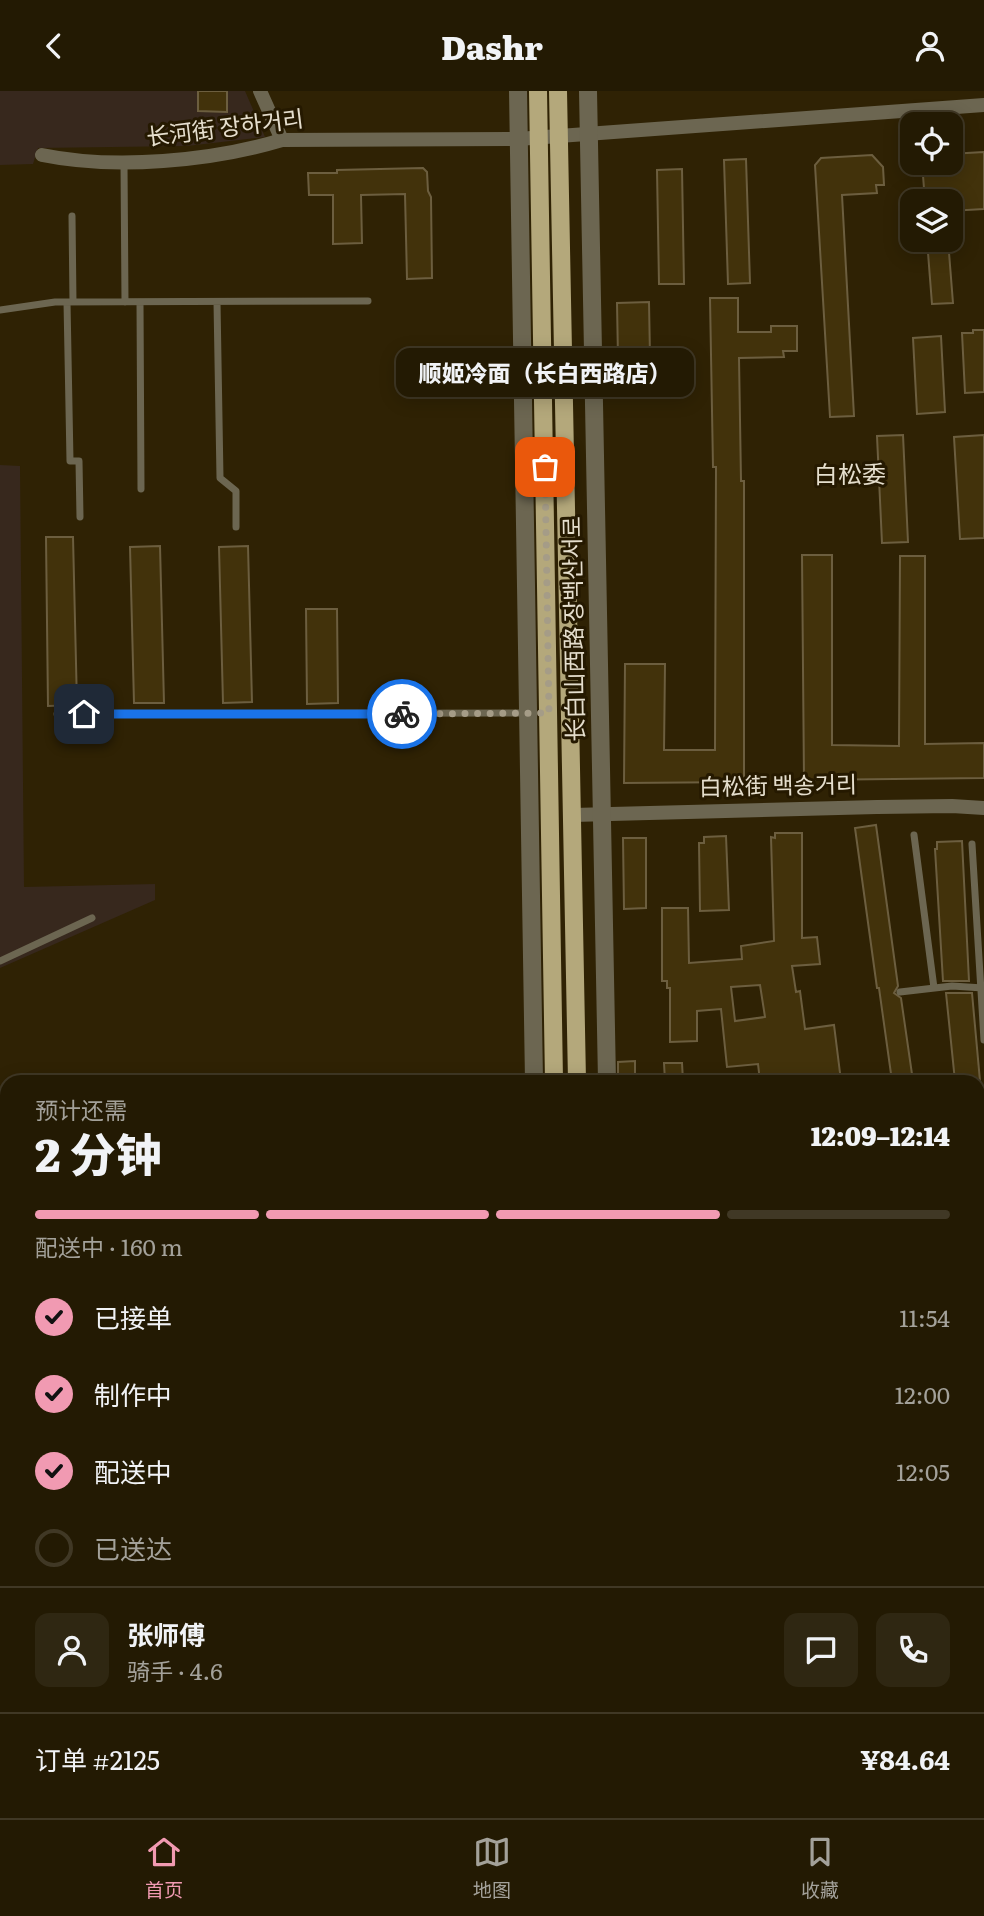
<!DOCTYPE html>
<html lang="zh">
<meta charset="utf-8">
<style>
:root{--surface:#231a03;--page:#2f2712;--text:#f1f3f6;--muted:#a3a19a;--line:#403825;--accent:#f19ab2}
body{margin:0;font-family:Literata,"Noto Sans SC","Noto Sans KR",serif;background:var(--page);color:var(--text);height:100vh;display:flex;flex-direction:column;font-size:26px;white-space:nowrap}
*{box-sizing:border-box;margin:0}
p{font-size:23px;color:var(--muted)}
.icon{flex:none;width:38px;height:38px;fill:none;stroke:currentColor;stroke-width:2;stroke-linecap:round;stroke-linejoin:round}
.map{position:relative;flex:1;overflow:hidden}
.details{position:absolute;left:0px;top:984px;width:985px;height:744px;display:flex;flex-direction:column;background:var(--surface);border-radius:21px 21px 0 0;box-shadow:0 4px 18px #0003,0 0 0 2px var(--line)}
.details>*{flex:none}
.fabs{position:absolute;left:900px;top:21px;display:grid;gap:14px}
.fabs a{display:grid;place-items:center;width:63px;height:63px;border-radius:14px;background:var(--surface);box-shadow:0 4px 18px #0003,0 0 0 2px var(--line);font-size:35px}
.pin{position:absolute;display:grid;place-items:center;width:60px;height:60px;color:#fff;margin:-30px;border-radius:14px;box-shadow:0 4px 10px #0006}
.courier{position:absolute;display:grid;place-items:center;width:70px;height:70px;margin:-35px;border:5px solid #1a73e8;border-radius:50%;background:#fff;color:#222;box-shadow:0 2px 9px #0007}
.bubble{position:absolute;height:49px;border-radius:14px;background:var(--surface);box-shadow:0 4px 18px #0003,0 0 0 2px var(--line);font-size:23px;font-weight:800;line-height:49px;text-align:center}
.headline em{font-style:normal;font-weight:800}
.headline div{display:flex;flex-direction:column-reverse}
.headline{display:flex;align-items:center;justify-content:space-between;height:119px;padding:0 35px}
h1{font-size:46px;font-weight:800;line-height:52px}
.bar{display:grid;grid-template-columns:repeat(4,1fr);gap:10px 7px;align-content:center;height:84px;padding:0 35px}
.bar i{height:9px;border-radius:5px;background:var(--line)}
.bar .selected{background:var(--accent)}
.bar p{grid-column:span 4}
.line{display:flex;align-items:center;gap:18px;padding:0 35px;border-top:2px solid var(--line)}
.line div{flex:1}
.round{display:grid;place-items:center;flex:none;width:74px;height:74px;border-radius:14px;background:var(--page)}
ol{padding:0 35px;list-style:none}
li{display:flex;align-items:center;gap:21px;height:77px}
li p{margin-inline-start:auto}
li .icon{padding:7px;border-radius:50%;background:var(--accent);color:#111;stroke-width:4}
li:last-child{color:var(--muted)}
li i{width:38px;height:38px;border:4px solid var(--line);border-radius:50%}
header{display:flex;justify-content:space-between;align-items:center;height:91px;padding:0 35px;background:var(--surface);font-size:32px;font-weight:800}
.tabs{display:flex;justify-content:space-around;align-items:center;height:98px;border-top:2px solid var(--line);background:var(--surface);font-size:19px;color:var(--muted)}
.tabs a{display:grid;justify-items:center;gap:4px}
.tabs .selected{color:var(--accent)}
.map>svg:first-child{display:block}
.industrial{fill:#37281d}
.building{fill:#42320b;stroke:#6c5e3f;stroke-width:2;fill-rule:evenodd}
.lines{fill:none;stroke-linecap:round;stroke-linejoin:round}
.service{stroke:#6c6651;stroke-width:7}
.minor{stroke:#6c6651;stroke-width:14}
.tertiary{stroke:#6c6651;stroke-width:18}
.primary{stroke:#b4a87b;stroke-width:18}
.done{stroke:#a59c87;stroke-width:7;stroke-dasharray:0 12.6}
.route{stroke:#1a73e8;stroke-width:9}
.labels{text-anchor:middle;stroke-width:6;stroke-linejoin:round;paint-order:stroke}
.street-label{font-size:23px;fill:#e5decd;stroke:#251900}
.neighbourhood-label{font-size:24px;fill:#e5decd;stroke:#251900}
</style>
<header><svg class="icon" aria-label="back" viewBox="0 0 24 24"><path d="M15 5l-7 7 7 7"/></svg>Dashr<svg class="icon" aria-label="person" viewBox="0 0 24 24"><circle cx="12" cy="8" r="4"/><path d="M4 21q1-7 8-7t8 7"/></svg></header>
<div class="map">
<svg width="984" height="1727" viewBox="0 0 984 1727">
<rect width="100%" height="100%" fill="#2f2204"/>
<path class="industrial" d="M0 0H245L265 46 187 55 38 57 33 73 0 74Z
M0 374 20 375 24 796 155 793V809L0 877Z"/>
<path class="building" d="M198 0H227V21L198 20Z
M984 61V118L950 120V110H925L922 72H950V63Z
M872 64 883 76 884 94H876L877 102 842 104 854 325 830 326 815 74 821 67Z
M746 68 750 192 728 193 724 69Z
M423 77 427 81 428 100 431 106 432 187 407 188 405 103 361 104 362 152 333 153V104H309L308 82H337V79Z
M682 78 684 193H659L657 79Z
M927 149H948L953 212 932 213Z
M710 207H738V241H771V235H797V260H783L784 266 739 267 741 390H744V691L624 692 625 573H665L664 659H715L716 376H713Z
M649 211 650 266 618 267 617 212Z
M973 239H984V301L965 302 962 242H973Z
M941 245 945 321 917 323 913 247Z
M903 344 908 451 882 452 877 345Z
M984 344V447L960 448 954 346Z
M46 446H73L77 614 48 615Z
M160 455 164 612H134L130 456Z
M248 455 252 611 223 612 219 456Z
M802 464H832V654L899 655 900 465H925V653L984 652V687L804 689Z
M306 518H337L338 612 307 613Z
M876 734 898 895 894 902 901 907 913 990H892L879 897H877L855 737Z
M775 742H802V847L817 846 820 873 792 875 796 901 800 900 805 938 834 934 841 990H760L758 973 727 976 721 918 697 920V950L670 951V897H667V890H662V817H688L689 872 742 868 741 855 774 850 771 746 775 747ZM760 894 765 926 735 930 731 896Z
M726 745 729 819 700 820 699 752H704V746Z
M623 747H646V817L624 818Z
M962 750 969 890H943L935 758H937V751Z
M946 902H972L980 990H955Z
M635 970V985H633V990H618V971Z
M664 972H682L683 990H665Z"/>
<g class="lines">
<path class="service" d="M124 72 125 211
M72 125 73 211
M67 211 70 370H79L80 426
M140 211 141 398
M217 211 220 387 236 400V436
M0 219 55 211 368 210
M57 623 528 622
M914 744 934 897
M972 753 984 949
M0 870 92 827
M900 901 952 895 983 897
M978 1006H984
M978 1157 984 1156
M263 1720 264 1727"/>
<path class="minor" d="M260 0 282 49
M42 64C115 79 212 70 282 49L518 48 984 14
M573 724 877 716 952 715 984 717
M978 1611H984"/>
<path class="tertiary" d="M518 0 534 990
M588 0 607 990
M0 1325H7
M978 1348H984
M552 1720V1727
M617 1720V1727"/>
<path class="primary" d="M538 0 554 990
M558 0 577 990
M573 1720V1727
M596 1720V1727"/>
</g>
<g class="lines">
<path class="done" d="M402 623 549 622 545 376"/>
<path class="route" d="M84 623H402"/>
</g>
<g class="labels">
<g class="street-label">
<text transform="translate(225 37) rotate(-7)" y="8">长河街 장하거리</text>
<text transform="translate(574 538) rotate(-91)" y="8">长白山西路 장백산서로</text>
<text transform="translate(778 695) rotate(-1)" y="8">白松街 백송거리</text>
</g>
<g class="neighbourhood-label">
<text x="850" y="392">白松委</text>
</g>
</g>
</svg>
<div class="fabs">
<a><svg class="icon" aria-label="locate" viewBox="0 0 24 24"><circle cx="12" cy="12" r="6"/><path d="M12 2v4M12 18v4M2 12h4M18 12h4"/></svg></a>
<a><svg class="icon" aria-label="layers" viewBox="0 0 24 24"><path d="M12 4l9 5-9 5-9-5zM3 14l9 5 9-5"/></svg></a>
</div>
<div class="pin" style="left:545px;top:376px;background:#ea580c"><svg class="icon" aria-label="bag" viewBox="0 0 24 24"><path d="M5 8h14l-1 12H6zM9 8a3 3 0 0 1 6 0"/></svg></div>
<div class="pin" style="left:84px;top:623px;background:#1f2937"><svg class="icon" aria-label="home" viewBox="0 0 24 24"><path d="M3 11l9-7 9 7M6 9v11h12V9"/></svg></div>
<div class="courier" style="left:402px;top:623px"><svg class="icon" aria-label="bike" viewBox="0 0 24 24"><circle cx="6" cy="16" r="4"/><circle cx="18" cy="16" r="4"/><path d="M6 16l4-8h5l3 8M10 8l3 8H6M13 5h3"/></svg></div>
<div class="bubble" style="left:396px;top:257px;width:298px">顺姬冷面（长白西路店）</div>
<section class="details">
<div class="headline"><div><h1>2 分钟</h1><p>预计还需</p></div><em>12:09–12:14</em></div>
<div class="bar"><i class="selected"></i><i class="selected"></i><i class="selected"></i><i></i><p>配送中 · 160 m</p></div>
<ol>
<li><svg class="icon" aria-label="check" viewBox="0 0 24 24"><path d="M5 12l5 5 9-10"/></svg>已接单<p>11:54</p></li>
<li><svg class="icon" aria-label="check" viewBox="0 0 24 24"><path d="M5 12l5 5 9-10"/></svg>制作中<p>12:00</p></li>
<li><svg class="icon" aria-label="check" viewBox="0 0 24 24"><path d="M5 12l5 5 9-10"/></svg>配送中<p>12:05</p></li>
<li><i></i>已送达</li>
</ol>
<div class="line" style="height:126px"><a class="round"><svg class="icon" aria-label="person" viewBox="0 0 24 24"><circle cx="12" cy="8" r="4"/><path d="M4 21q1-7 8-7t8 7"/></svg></a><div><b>张师傅</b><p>骑手 · 4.6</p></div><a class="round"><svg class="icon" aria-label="chat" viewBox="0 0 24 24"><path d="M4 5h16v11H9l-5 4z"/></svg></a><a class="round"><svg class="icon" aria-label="phone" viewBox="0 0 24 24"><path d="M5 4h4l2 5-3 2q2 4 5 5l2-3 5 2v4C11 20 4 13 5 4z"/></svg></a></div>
<div class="line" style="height:91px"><div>订单 #2125</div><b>¥84.64</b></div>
</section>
</div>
<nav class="tabs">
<a class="selected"><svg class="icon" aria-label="home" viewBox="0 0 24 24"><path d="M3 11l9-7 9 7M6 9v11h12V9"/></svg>首页</a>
<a><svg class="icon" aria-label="map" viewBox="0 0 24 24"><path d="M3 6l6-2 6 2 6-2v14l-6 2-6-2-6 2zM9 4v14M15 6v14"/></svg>地图</a>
<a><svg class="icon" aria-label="saved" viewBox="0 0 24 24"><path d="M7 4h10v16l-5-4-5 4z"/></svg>收藏</a>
</nav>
